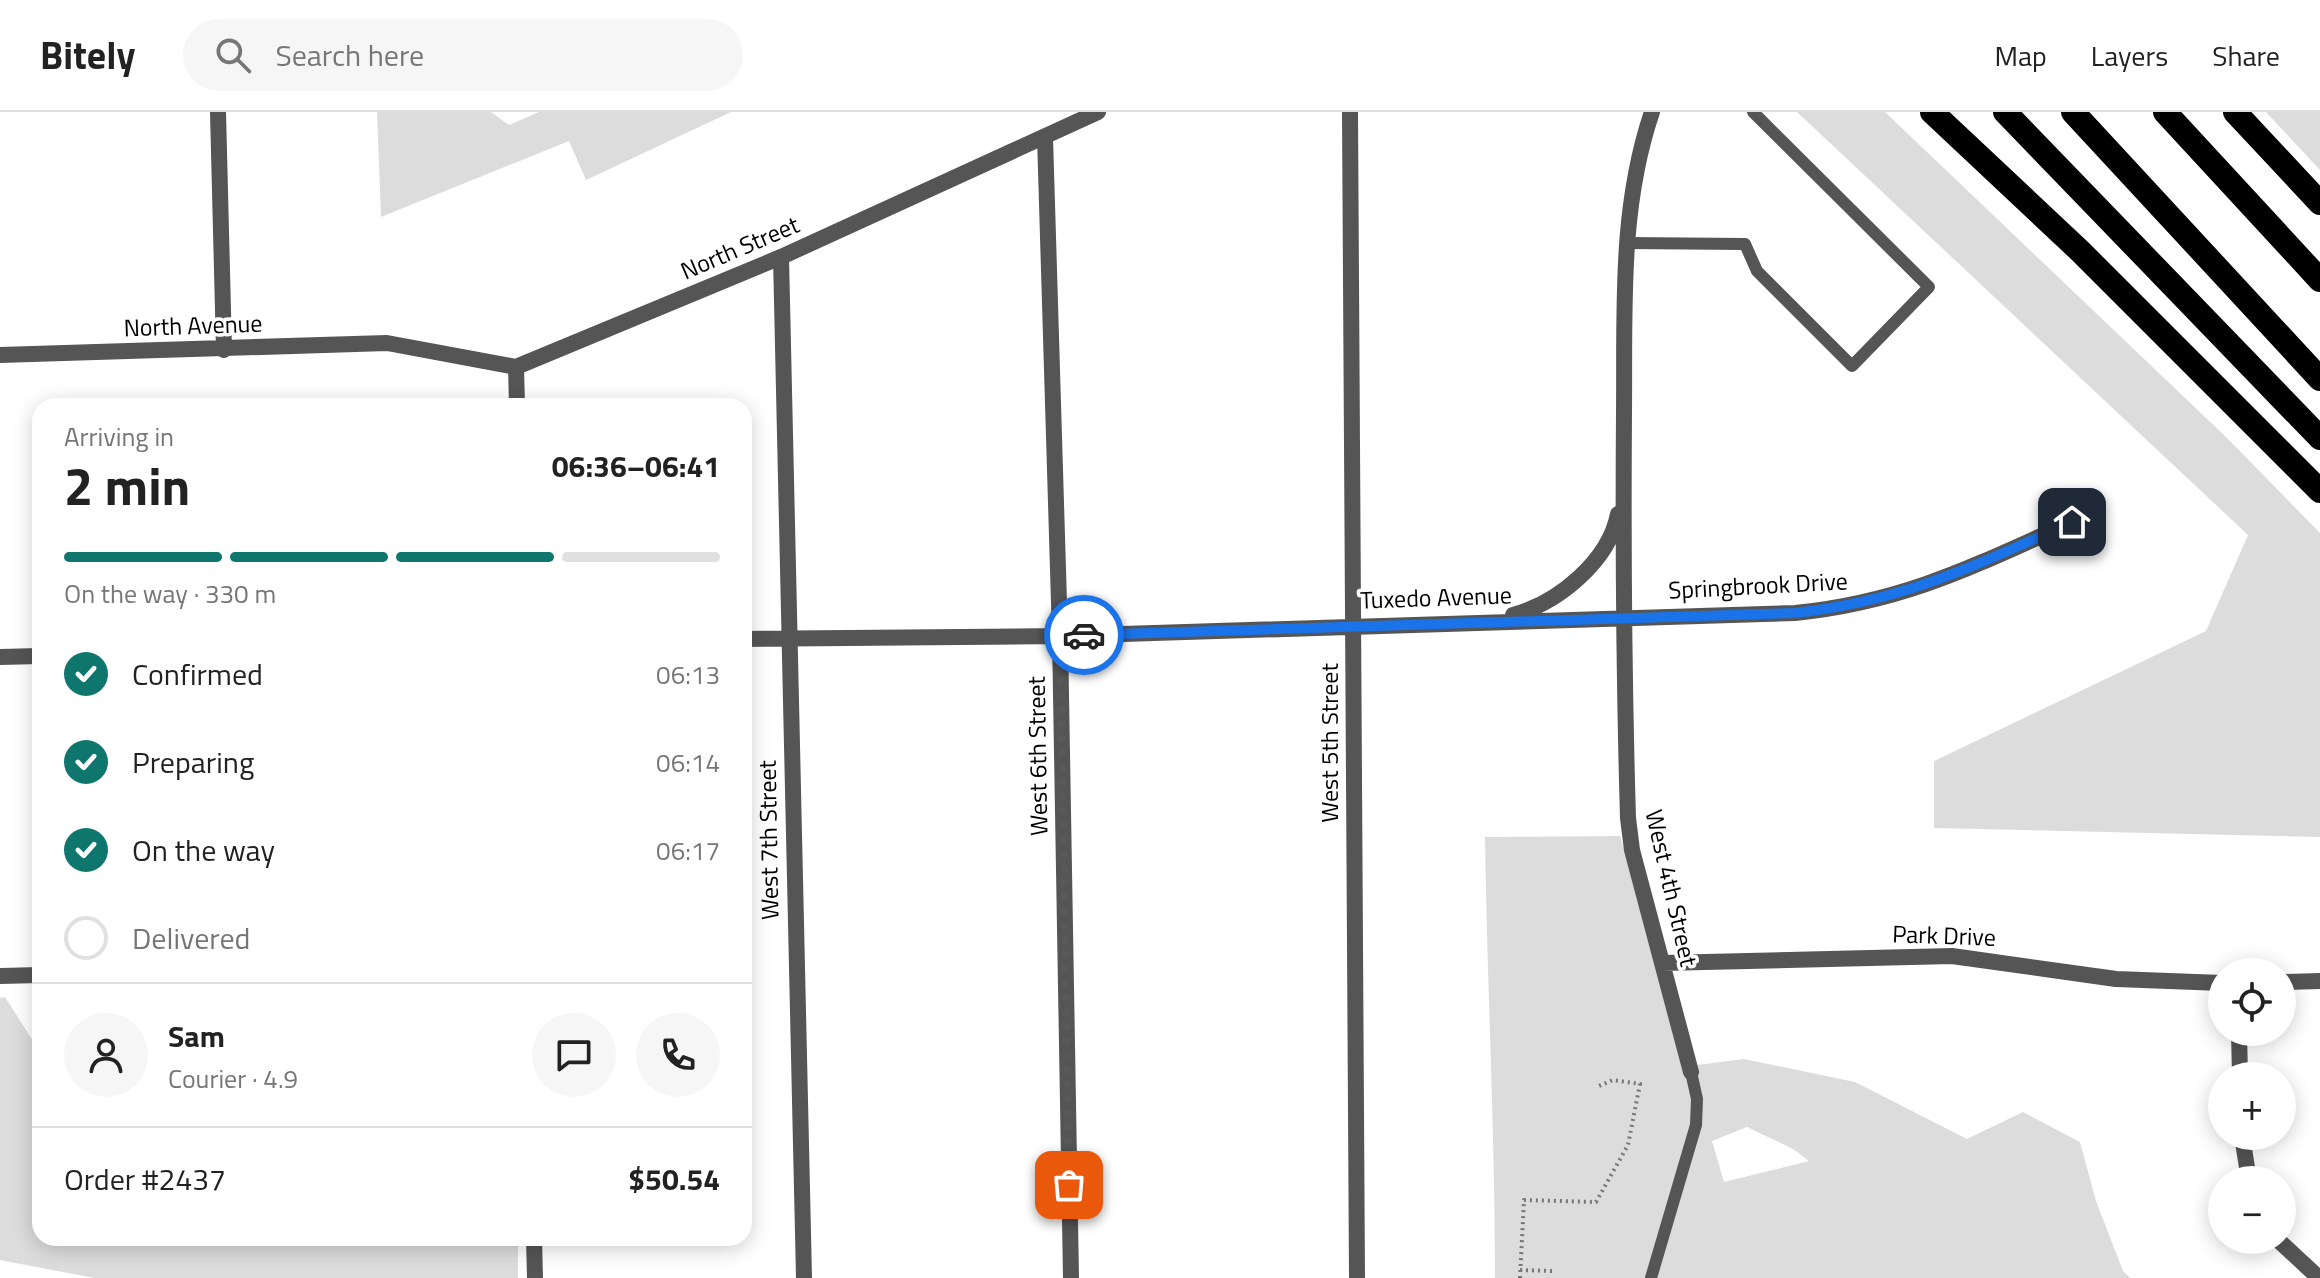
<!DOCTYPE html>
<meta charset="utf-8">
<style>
:root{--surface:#fff;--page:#f6f6f6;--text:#222;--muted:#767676;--line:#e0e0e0;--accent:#0f766e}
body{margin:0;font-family:"Titillium Web",sans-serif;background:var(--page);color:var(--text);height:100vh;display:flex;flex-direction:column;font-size:30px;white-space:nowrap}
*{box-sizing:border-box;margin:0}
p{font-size:26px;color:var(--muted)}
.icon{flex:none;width:44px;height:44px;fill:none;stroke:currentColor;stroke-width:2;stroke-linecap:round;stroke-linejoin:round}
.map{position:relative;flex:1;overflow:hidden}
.details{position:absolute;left:32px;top:286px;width:720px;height:848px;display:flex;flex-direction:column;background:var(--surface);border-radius:24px;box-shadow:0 4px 20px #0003}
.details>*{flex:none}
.buttons{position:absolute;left:2208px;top:846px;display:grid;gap:16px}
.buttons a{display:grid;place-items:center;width:88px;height:88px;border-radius:50%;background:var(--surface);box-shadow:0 4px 20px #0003;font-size:40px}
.pin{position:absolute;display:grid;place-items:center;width:68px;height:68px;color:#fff;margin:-34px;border-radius:16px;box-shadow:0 4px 12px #0006}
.courier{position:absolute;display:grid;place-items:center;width:80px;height:80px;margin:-40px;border:6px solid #1a73e8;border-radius:50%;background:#fff;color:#222;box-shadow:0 2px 10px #0007}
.summary em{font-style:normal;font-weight:700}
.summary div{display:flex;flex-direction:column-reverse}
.summary{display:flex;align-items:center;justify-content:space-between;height:136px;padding:0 32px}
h1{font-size:52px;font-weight:700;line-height:60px}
.bar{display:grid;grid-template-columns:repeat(4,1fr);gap:12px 8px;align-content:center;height:96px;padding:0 32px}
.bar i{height:10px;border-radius:6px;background:var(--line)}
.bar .current{background:var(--accent)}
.bar p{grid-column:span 4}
.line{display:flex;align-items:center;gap:20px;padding:0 32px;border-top:2px solid var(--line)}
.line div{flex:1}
.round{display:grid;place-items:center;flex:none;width:84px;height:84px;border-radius:42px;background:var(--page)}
ol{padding:0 32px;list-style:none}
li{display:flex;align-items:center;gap:24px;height:88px}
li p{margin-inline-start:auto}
li .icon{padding:8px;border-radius:50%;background:var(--accent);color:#fff;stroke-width:4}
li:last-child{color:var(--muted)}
li i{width:44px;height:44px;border:4px solid var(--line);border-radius:50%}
header{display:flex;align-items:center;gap:48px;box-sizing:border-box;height:112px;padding:0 40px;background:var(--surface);border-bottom:2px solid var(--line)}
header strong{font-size:38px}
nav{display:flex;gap:44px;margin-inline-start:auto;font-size:28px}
.search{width:560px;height:72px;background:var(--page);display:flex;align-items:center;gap:20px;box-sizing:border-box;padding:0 28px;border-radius:44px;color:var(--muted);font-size:30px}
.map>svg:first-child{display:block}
.green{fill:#dcdcdc;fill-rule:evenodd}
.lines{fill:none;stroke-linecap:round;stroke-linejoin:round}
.path{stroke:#777;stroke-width:4;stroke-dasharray:2 4;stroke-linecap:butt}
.lane{stroke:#555;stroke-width:12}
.street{stroke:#555;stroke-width:16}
.highway{stroke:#000;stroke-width:24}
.done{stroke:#595959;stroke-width:8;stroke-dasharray:0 14.4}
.route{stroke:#1a73e8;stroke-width:10}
.labels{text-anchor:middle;stroke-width:7;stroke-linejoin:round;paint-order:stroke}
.street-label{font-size:24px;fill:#000;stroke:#fff}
</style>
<header>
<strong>Bitely</strong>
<div class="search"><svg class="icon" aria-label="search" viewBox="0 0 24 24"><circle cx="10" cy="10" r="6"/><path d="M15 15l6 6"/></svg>Search here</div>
<nav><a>Map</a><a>Layers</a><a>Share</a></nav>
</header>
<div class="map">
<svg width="2320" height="1166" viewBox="0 0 2320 1166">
<rect width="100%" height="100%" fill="#fff"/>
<path class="green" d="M377 0H491L509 13 539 0H731L586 68 569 29 381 105Z
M1797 0H1885L2226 325 2320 421V725L1934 716V649L2206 519 2248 423Z
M2266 0H2320V58Z
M1620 724 1690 954 1744 947 1855 970 1967 1027 2023 1000 2080 1030 2096 1089 2123 1159 2130 1166H1495C1495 1019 1487 872 1485 725ZM1747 1015 1793 1037 1809 1049 1724 1070 1712 1029Z
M5 885 40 940V1126H518V1166H94L0 1148V886Z"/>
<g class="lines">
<path class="path" d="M1520 1158 1554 1159
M1520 1166 1524 1088 1596 1090 1628 1033 1640 972 1613 968 1599 974"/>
<path class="lane" d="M1626 131 1745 132 1757 159 1852 254 1929 175 1753 0
M1651 1166 1696 1013 1697 987 1691 960"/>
<path class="street" d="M218 0 224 238
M1350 0 1357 1166
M1652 0C1619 97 1625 199 1624 300 1623 435 1624 570 1628 706L1632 738 1691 960
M1045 25 1060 524 1071 1166
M781 145 804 1166
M0 243 387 231 516 255 781 145 1098 0
M516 255 517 294
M1513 503C1558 491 1609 449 1618 402
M744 527 1060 524 1795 501C1904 490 1974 454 2072 410
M0 545 40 544
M1662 851 1952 844 2116 867 2222 871
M0 864 40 863
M2282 870 2320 869
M2239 920 2240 964
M2242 1024 2249 1068
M534 1126 535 1166
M2278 1128 2319 1166"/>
<path class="highway" d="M1932 0 2080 139 2320 379
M2005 0 2320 326
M2073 0 2320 267
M2165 0 2320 168
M2235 0 2320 91"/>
</g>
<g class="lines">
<path class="done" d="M1069 1073 1060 524 1084 523"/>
<path class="route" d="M1084 523 1795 501C1904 489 1974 454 2072 410"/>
</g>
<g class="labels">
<g class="street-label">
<text transform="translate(740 136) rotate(-23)" y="8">North Street</text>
<text transform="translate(193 214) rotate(-2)" y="8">North Avenue</text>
<text transform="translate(1758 474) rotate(-3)" y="8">Springbrook Drive</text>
<text transform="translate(1436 486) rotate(-2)" y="8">Tuxedo Avenue</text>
<text transform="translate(1330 631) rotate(-90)" y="8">West 5th Street</text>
<text transform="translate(1038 644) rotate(-91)" y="8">West 6th Street</text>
<text transform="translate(769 728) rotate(-91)" y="8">West 7th Street</text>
<text transform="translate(1671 776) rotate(77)" y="8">West 4th Street</text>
<text transform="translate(1944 824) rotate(2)" y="8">Park Drive</text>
</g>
</g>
</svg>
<div class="buttons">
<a><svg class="icon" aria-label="locate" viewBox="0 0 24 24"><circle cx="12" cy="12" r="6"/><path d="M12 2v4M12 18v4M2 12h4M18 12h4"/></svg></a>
<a>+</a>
<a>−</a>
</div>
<div class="pin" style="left:1069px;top:1073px;background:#ea580c"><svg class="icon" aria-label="bag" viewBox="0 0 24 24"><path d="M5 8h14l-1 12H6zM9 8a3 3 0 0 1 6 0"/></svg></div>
<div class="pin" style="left:2072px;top:410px;background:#1f2937"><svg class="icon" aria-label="home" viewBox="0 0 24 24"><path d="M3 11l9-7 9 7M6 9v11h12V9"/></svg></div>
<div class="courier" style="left:1084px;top:523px"><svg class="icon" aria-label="car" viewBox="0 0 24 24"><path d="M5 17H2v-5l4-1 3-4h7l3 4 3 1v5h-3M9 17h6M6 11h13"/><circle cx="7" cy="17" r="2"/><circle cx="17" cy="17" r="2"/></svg></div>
<section class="details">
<div class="summary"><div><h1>2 min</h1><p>Arriving in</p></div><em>06:36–06:41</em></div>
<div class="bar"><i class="current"></i><i class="current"></i><i class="current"></i><i></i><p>On the way · 330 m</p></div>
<ol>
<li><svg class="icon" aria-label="check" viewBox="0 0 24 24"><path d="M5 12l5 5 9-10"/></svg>Confirmed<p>06:13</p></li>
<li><svg class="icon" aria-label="check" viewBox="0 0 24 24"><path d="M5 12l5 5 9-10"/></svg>Preparing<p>06:14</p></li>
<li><svg class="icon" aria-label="check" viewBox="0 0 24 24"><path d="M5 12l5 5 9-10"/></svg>On the way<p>06:17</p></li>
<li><i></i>Delivered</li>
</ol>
<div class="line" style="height:144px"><a class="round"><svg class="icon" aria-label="person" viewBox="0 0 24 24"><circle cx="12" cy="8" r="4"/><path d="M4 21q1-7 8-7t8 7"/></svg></a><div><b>Sam</b><p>Courier · 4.9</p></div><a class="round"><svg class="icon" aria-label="chat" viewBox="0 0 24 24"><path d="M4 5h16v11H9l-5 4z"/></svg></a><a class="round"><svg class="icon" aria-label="phone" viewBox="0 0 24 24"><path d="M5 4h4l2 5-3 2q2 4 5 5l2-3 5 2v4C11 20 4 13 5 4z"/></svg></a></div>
<div class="line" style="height:104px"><div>Order #2437</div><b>$50.54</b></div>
</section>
</div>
